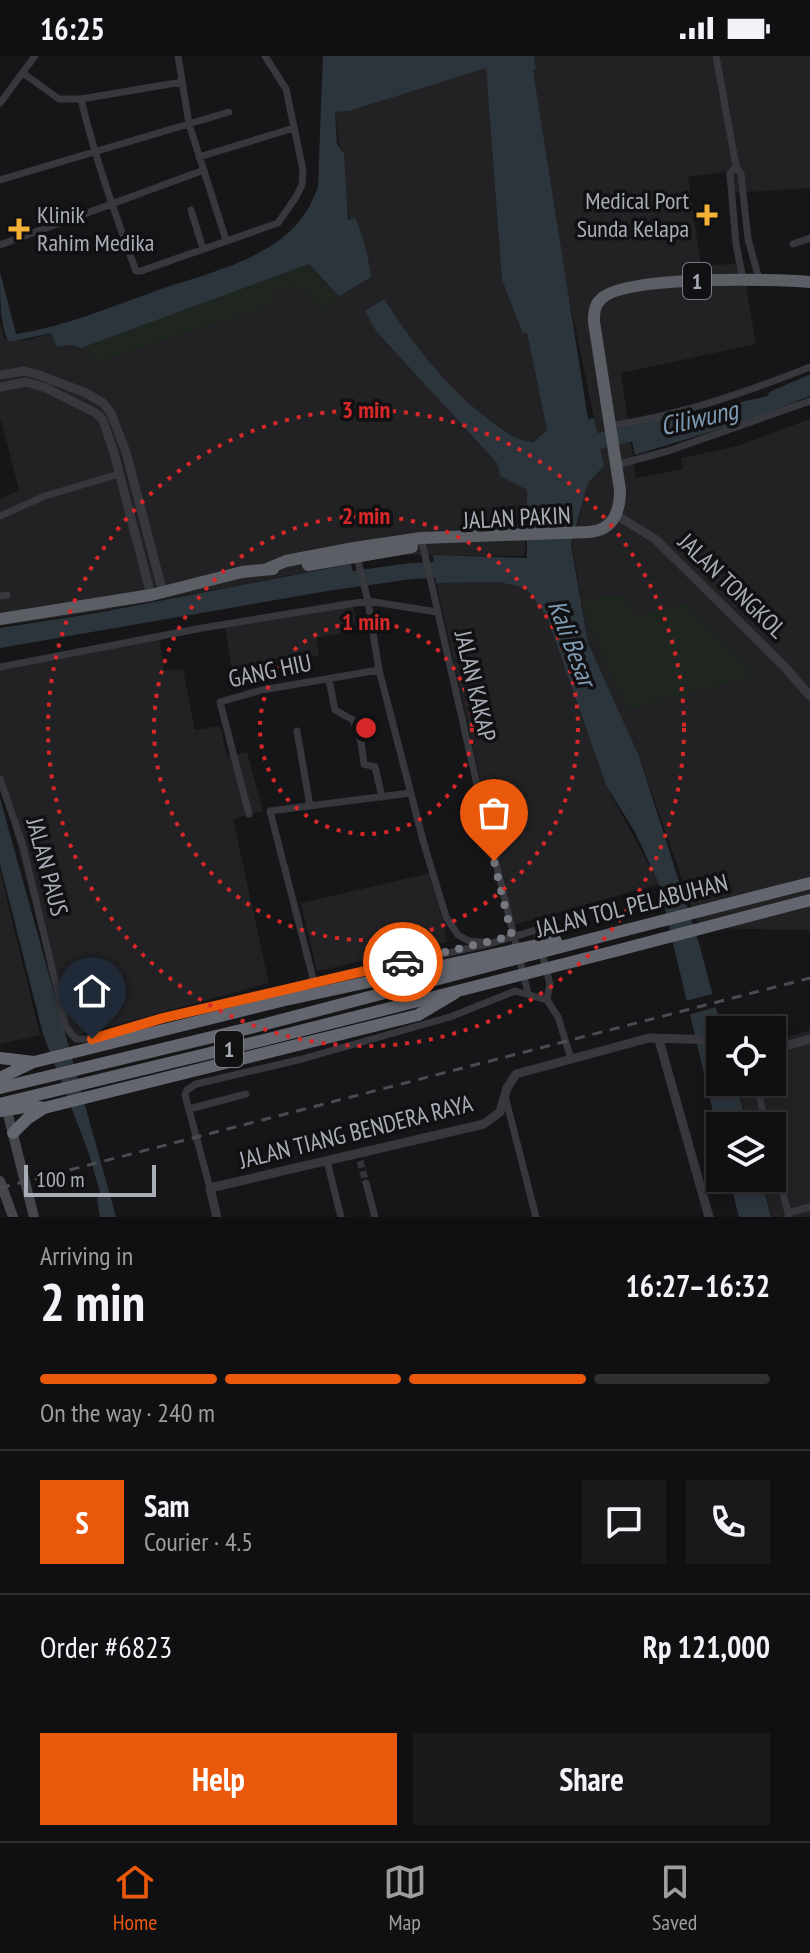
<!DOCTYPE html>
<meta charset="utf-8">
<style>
:root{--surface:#101012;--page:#19191b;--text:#f1f3f6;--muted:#9c9d9f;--line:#303032;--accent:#ea580c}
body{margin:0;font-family:"PT Sans Narrow",sans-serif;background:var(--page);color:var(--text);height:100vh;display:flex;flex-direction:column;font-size:30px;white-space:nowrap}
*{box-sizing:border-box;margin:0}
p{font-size:26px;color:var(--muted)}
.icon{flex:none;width:44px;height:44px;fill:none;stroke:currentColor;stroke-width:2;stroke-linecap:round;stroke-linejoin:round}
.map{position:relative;height:1161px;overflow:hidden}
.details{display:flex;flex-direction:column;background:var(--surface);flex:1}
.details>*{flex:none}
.buttons{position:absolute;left:706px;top:960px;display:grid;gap:16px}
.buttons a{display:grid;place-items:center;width:80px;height:80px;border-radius:0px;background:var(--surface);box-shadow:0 4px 12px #0003,0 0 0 2px var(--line);font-size:40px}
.scale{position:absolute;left:24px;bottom:20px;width:132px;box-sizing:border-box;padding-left:8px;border:4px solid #a8adb8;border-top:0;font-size:22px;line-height:28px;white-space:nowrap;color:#a8adb8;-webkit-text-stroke:6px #111113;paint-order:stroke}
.pin{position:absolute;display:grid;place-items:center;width:68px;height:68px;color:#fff;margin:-82px -34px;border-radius:50% 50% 50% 0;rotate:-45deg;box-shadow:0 0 8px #0007}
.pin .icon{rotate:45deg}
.courier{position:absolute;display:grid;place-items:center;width:80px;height:80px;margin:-40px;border:6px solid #ea580c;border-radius:50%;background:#fff;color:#222;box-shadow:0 2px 10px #0007}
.headline em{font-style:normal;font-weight:800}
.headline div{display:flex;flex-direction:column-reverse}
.headline{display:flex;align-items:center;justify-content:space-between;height:136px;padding:0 40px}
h1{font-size:52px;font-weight:800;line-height:60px}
.bar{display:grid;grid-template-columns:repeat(4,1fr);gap:12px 8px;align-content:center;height:96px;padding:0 40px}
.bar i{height:10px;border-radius:6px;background:var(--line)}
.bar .on{background:var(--accent)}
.bar p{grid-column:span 4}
.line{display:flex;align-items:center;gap:20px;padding:0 40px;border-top:2px solid var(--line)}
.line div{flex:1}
.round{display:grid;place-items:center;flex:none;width:84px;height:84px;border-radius:0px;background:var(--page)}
.primary-button{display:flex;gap:16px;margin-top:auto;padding:16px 40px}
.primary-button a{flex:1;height:92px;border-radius:0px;background:var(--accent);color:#fff;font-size:32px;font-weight:800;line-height:92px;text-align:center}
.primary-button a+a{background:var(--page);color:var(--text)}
.status{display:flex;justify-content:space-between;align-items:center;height:56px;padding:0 40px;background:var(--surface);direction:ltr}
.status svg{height:22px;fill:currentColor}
.tab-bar{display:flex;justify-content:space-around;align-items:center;height:112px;border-top:2px solid var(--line);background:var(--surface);font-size:22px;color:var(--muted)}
.tab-bar a{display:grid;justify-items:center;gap:4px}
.tab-bar .on{color:var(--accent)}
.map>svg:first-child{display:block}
.built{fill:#222225}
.green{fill:#1e261f}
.water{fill:#2c353c}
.pier{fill:#161618}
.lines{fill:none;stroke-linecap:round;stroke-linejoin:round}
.river{stroke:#2c353c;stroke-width:16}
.minor-tunnel{stroke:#333438;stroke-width:7;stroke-dasharray:7 3.5;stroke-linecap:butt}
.minor{stroke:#37383d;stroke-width:7}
.tertiary{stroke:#37383d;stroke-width:9}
.secondary{stroke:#45474d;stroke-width:10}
.trunk{stroke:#5b5e65;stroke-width:12}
.motorway{stroke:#63666e;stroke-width:12}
.rail{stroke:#4a4c52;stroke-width:3;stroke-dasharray:10 8;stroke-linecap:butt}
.motorway-bridge{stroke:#63666e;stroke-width:12}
.done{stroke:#757880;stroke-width:8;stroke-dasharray:0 14.4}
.route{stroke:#ea580c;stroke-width:10}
.ring{fill:none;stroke:#d62828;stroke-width:4;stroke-dasharray:4 8}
.poi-dot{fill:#f2b134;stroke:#111113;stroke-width:3}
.labels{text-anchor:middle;stroke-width:7;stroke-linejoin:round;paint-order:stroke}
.shield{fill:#111113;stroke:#7b7e86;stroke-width:2}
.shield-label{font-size:22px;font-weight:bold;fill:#a8adb8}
.poi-label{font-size:24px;fill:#a8adb8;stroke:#111113;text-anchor:end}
.street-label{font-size:24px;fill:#a8adb8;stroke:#111113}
.water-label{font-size:26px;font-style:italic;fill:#7f9bb3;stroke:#111113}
.centre{fill:#d62828;stroke:#111113;stroke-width:4}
.ring-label{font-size:24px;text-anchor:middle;font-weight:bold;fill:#d62828;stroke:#111113;stroke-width:7;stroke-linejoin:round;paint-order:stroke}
</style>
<div class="status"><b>16:25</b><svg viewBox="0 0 49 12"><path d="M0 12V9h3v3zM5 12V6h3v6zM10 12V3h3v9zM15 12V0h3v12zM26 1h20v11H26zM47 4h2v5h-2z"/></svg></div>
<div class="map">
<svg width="810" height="1161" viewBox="0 0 810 1161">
<rect width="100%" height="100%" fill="#161618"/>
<path class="built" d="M534 0H810V132L730 137 726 116 688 121 701 209 742 208 756 288 621 317 636 422 683 413 681 402 738 390 810 363V874L699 872 639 700 588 587 572 489 588 427 604 410 568 236 533 14 536 12Z
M486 11 502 224 523 278 527 277 547 374 532 386H521L468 349 424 302 385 244 408 309 497 407 500 420 527 434 529 455 524 500 400 499 101 555 0 570V443L19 434 0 361V266L4 283 28 284 51 277 70 289 81 292 309 208 349 164 335 56 349 55Z
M499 526 526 532 547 561 606 729 659 828 513 869 436 527Z
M352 543 357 575 316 582 319 599 232 614 224 565Z
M159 581 164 614 183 613 195 674 220 670 227 700 247 696 263 755 233 763 269 927 68 982 0 724V612Z
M0 815 40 979 0 988Z
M431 817 447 886 317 915 301 847Z
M810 974V1161H772L761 1122H772V1070H748L737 1026H772V986Z"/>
<path class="green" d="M309 208 339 241 322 253C301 230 302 225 271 236L272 249 93 307 87 290Z
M606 539 624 541 631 555 640 559 685 547 755 620 626 654 583 552 585 545Z"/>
<path class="water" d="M323 0H534L536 13 533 14 588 363 594 362 604 410 588 427 571 489 588 587 639 700 700 891 722 974H720V1026H736L747 1070H720V1085L659 828 635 776 606 729 547 561 526 532 499 526 436 527 433 499 527 502V434L500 420 497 407 376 275 365 255 384 243C417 292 446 333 495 368 508 377 517 386 533 386L547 374 527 277 523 278 502 224 486 12 349 55 335 56 337 88 344 98 348 164 355 162C364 181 368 200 371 221L339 240 309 208 81 292 70 289 57 291 51 277 9 286C0 273 0 235 0 216L16 278C64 271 111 251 158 234 201 219 253 208 288 177 303 164 311 149 318 131Z
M810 326V340L749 364 635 399 629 370 773 339Z
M351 508 356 530 0 592V572L97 557Z
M0 742 116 1161H100L97 1143 100 1136 88 1095 43 978 0 808Z
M729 1122H761L771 1161H739Z"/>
<path class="pier" d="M716 937 720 950 685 960 682 946Z"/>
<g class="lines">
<path class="river" d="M775 342 810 327
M585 388 651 373
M333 526 411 515 457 513"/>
<path class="minor-tunnel" d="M360 1105 366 1127"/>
<path class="minor" d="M178 0 189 68 226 184
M716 0 736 110 741 118 748 183 759 223
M23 17 59 43H81L182 26
M81 43C95 102 115 158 136 215H141L278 167 296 141 302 129 303 114 286 33 265 0
M0 47 35 0
M199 101 294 72
M736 110 730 118 736 188 743 223
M0 124 229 56
M191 154 203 193
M793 188 810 182
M0 189 204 114
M610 370C680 359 745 337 810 311
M616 409 668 395 810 345
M0 460 45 440 119 418
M421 482 483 755 528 937
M357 501 368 545 379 614 424 788 446 861 458 879 469 885 481 886
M0 540 7 539
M0 611 202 572 368 545 437 556
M329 624 335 654 353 664 361 686 364 708 375 711 382 741
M297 675 310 750
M0 723 23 790 66 971 76 983H92L163 962 492 887 536 874 550 928 547 944
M249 758 220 646 262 634 379 614
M314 926 270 755 410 737
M760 1026V1043L766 1070
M505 1040 536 1161
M189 1053 246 1038
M772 1093 789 1161
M327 1105 341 1161
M366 1127 375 1161
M210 1132 185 1039 187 1034 196 1028 302 1003 450 961 515 935 547 944 558 961 571 1003
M788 1157 810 1151"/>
<path class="tertiary" d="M0 319 24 315 39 319 86 337 103 347 111 357 126 396 163 537
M0 331 26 326 46 332 96 357 103 364 114 397 151 539
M616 459 655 483 784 610 810 640
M659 984 709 1161
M772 994 810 983
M217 1161 210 1132 484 1068 500 1056 507 1032 516 1018 649 982 720 984"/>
<path class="secondary" d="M5 1047 34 1161
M0 1125 13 1161"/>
<path class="trunk" d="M308 509 412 491
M269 512 286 505 354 492 421 482 588 476C613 475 620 456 620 434L594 266C594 258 594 249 601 243 625 219 773 223 810 226
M0 563 151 539 242 516 273 513"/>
<path class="motorway" d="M626 874 810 827
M615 895 810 844
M0 1002 34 1006 281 945
M0 1022 31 1007
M0 1055 31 1050 44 1052
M13 1077 27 1063 44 1052 418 959 455 937"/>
<path class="rail" d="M0 1132 810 922"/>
<path class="motorway-bridge" d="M281 945 556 885
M0 1032 258 970 626 874
M0 1048 264 984 615 895"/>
</g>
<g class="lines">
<path class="done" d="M403 906 512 880 494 805"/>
<path class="route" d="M92 983 163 962 403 906"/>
</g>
<g class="ring">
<circle cx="366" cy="672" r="106"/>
<circle cx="366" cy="672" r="212"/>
<circle cx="366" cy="672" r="318"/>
</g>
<g class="poi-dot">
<path d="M703 147h8v8h8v8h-8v8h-8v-8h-8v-8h8z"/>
<path d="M15 161h8v8h8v8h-8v8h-8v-8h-8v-8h8z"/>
</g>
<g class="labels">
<g class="shield">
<rect x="683" y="207" width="28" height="36" rx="6"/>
<rect x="215" y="975" width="28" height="36" rx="6"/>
</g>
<g class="shield-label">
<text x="697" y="233">1</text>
<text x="229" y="1001">1</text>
</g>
<g class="poi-label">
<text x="689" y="153">Medical Port<tspan x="689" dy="28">Sunda Kelapa</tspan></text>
<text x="37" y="167" text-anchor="start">Klinik<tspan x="37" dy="28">Rahim Medika</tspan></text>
</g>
<g class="street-label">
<text transform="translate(517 462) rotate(-3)" y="8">JALAN PAKIN</text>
<text transform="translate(732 530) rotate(44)" y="8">JALAN TONGKOL</text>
<text transform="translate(270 615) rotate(-12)" y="8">GANG HIU</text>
<text transform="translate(475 630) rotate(77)" y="8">JALAN KAKAP</text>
<text transform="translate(47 811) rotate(75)" y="8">JALAN PAUS</text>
<text transform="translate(632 850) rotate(-14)" y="8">JALAN TOL PELABUHAN</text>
<text transform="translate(356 1076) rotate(-14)" y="8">JALAN TIANG BENDERA RAYA</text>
</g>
<g class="water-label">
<text transform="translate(699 362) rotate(-13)" y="9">Ciliwung</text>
<text transform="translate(572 587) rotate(69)" y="9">Kali Besar</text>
</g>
</g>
<circle cx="366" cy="672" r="12" class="centre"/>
<g class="ring-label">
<text x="366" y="362">3 min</text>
<text x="366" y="468">2 min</text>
<text x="366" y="574">1 min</text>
</g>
</svg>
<div class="buttons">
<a><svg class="icon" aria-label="locate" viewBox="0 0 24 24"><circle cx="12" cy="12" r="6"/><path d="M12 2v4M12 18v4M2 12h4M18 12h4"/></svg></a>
<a><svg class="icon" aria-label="layers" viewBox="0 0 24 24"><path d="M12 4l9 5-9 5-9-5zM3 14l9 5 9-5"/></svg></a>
</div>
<div class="scale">100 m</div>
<div class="pin" style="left:494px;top:805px;background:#ea580c"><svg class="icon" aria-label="bag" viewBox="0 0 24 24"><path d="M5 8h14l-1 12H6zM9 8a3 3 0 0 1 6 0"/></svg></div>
<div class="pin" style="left:92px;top:983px;background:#1f2937"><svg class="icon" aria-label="home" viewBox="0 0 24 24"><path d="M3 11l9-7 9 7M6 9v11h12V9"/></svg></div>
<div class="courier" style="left:403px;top:906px"><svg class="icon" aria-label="car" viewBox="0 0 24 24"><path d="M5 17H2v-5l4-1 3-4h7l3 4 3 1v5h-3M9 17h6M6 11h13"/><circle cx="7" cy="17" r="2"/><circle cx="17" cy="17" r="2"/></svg></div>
</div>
<section class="details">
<div class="headline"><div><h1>2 min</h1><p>Arriving in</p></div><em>16:27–16:32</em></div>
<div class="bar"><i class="on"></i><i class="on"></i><i class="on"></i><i></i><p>On the way · 240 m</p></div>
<div class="line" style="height:144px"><b class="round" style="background:var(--accent);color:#fff">S</b><div><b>Sam</b><p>Courier · 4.5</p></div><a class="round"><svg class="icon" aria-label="chat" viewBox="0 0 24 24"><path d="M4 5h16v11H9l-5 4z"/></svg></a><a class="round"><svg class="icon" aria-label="phone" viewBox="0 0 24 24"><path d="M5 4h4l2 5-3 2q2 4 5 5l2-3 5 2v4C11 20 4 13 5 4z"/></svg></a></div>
<div class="line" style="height:104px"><div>Order #6823</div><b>Rp 121,000</b></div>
<div class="primary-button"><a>Help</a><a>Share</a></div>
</section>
<nav class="tab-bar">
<a class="on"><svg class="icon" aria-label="home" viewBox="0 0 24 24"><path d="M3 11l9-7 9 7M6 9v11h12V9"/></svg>Home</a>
<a><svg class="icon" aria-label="map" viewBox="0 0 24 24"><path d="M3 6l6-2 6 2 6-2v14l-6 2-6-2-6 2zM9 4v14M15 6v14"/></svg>Map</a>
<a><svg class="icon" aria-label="saved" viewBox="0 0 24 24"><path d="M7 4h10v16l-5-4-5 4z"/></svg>Saved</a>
</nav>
